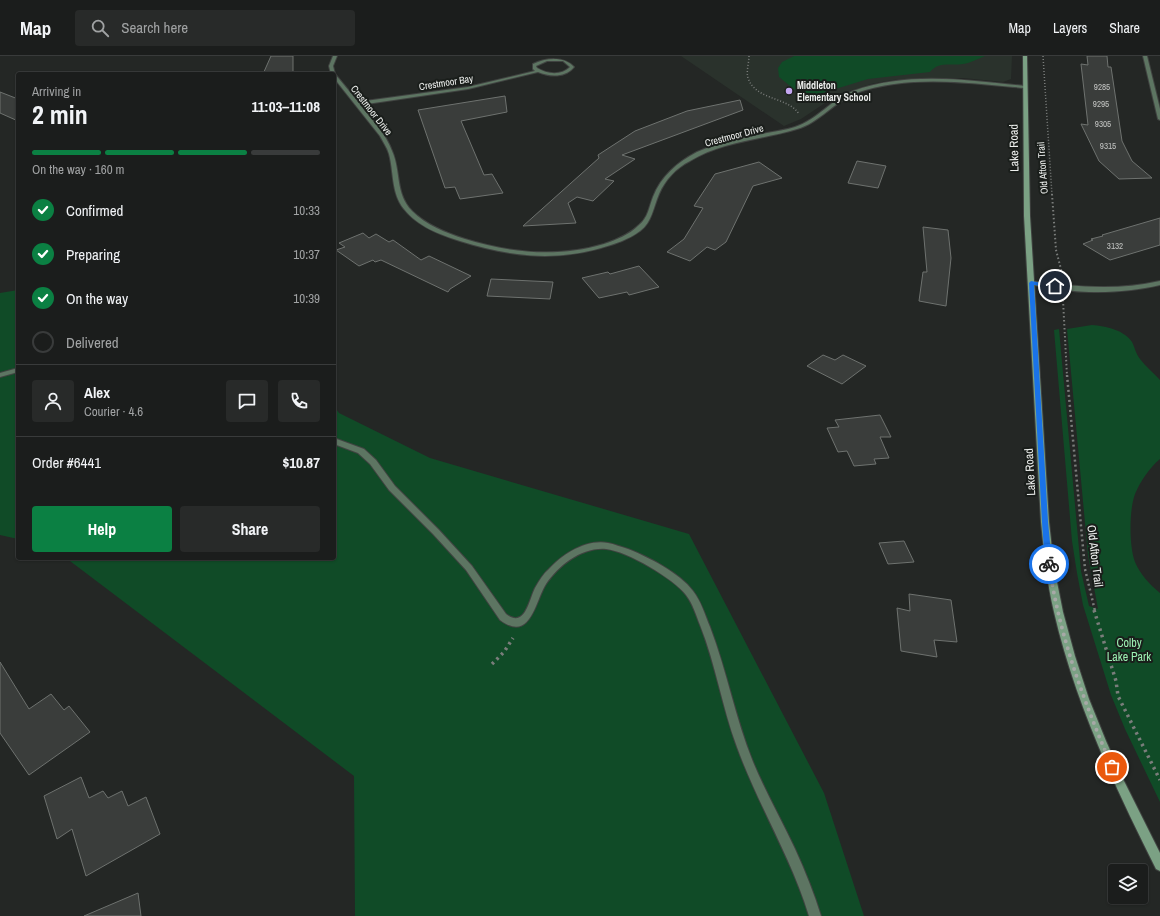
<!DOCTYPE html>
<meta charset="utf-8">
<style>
:root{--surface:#1b1d1c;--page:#282a29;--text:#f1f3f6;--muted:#a0a2a3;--line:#393b3b;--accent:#0b8043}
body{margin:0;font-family:"Archivo Narrow",sans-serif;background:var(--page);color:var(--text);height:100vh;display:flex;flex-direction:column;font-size:15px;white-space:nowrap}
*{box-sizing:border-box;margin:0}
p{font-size:13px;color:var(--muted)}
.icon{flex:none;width:22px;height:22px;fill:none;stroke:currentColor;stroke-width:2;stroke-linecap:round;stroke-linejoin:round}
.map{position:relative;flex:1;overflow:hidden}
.drawer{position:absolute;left:16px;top:16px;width:320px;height:488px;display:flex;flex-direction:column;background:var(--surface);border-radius:4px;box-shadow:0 1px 3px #0004,0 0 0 1px var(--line)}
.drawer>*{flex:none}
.buttons{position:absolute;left:1108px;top:808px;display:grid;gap:8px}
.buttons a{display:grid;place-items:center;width:40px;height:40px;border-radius:4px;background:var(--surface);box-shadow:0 1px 3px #0004,0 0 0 1px var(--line);font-size:20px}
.pin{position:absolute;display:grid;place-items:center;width:34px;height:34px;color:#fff;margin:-17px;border:2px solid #fff;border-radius:50%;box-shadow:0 1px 4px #0007}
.courier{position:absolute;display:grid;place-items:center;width:40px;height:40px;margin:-20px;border:3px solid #1a73e8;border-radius:50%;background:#fff;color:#222;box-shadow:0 1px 5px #0007}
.headline em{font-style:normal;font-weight:800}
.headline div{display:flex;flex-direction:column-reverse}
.headline{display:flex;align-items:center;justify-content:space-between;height:68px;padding:0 16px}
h1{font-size:26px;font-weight:800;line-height:30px}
.bar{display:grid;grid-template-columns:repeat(4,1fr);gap:6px 4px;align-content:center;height:48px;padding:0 16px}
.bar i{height:5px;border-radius:3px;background:var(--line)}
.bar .current{background:var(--accent)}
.bar p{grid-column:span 4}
.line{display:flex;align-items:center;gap:10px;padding:0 16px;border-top:1px solid var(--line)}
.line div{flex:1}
.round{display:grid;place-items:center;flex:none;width:42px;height:42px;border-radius:4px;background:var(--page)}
ol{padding:0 16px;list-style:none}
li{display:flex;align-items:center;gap:12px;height:44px}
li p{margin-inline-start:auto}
li .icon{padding:4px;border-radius:50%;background:var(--accent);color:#fff;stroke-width:4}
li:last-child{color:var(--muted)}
li i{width:22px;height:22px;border:2px solid var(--line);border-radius:50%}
.button{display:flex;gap:8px;margin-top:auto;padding:8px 16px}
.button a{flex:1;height:46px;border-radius:4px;background:var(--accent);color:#fff;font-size:16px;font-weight:800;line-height:46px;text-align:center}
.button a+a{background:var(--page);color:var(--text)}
header{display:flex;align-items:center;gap:24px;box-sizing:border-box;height:56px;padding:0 20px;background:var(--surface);border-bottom:1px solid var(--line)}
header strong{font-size:19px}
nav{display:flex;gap:22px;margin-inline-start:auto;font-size:14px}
.search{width:280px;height:36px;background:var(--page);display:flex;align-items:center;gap:10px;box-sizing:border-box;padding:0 14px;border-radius:4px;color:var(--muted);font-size:15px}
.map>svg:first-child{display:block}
.built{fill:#2a322c}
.green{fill:#104b27}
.building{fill:#3a3d3b;stroke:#6e726f}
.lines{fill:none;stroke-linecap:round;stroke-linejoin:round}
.lane-casing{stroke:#404341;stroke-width:2}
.street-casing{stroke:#404341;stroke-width:2}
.secondary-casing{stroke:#404341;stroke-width:2}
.path-far3{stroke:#7a7d7b;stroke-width:1.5;stroke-dasharray:1 2;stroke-linecap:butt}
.path-far2{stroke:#7a7d7b;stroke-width:2;stroke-dasharray:1.5 2.5;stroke-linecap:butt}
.path-far1{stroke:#7a7d7b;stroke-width:2.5;stroke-dasharray:2 3;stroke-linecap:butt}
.path{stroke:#7a7d7b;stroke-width:3.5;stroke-dasharray:2.5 4;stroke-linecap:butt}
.lane{fill:#5d7562;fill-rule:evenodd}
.street{fill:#5d7562;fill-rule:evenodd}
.secondary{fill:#7ba184;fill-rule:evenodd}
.route{fill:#1a73e8}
.done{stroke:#a7a9a7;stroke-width:4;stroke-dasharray:0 7.2}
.poi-dot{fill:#c4a7f1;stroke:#1a1e1b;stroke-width:1.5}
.labels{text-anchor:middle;stroke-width:4;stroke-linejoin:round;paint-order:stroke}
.far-number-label{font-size:9px;fill:#c0c2c0}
.far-street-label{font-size:10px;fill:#edefed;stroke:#1a1e1b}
.far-poi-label{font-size:10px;font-weight:bold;fill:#edefed;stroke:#1a1e1b;text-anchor:start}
.street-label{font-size:12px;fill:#edefed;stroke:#1a1e1b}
.park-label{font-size:12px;fill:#9bf0b2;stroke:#1a1e1b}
</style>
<header>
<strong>Map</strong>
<div class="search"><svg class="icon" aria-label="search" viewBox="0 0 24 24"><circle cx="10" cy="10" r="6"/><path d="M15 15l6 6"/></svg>Search here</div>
<nav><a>Map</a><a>Layers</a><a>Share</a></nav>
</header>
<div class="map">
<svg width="1160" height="860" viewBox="0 0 1160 860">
<rect width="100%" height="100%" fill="#242725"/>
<path class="built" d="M681 0H1012L1011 23 1003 26 963 22H924L893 24 871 28 837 39 801 63 784 70Z"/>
<path class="green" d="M794 0H985C977 3 971 7 963 8 950 10 939 5 930 16L868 23 816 39H810L794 33 779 21 778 12 782 6Z
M18 234V483L0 479V237Z
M1092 269C1106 270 1124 274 1132 286 1135 292 1136 298 1140 303 1146 311 1154 317 1160 324V403C1150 411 1140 426 1135 438 1129 454 1129 490 1135 506 1140 518 1150 529 1160 537V746L1125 673 1111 639 1083 549 1077 517 1072 485 1054 274 1059 273 1081 515 1089 550 1098 553 1088 499 1067 273Z
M334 350 339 357 430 402 689 478 824 737 864 860H355L354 720 66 502H334Z"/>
<path class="building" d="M271 0H293V18H263Z
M1087 0H1107L1108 11H1111L1122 85 1132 105 1152 122 1119 123 1099 105 1081 68 1088 69 1081 8 1088 9Z
M0 36 18 43V65L0 57Z
M505 40 507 56 461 65 484 119 492 118 503 137 460 143 455 131 445 132 418 54Z
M740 44 743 54 622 99 635 103 605 123 614 125 593 145 577 141 568 147 576 167 523 170 599 102 598 99 635 75 687 55Z
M857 105 886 110 878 132 848 127Z
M759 106 782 122 753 130 726 186 715 194 707 191 690 205 667 196 684 183 703 152 694 150 715 118Z
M1160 162V189L1110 204 1083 188 1093 184 1091 183 1103 180 1102 179Z
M923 171 948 174 951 202 946 250 919 245 923 216H927Z
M363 177 369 182 376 178 389 186 393 184 421 204 429 200 471 220 450 233 448 236 381 204 375 206 373 204 359 210 336 194 345 191 339 187Z
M639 210 659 231 629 239 627 236 599 242 582 222 608 216 610 218Z
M491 223 553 226 550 243 487 240Z
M823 299 835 304 843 299 866 310 842 328 807 310Z
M880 359 891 381H880L889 402 874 403 876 408 854 410 847 395 838 396 827 372 839 371 835 364Z
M904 485 914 506 888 508 879 487Z
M909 538 951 544 957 586 934 584 937 601 901 595 897 552 910 555Z
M0 606 29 653 51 638 64 654 69 650 90 676 29 719 0 677Z
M81 721 89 742 103 735 108 742 122 735 128 750 146 741 160 778 86 820 72 773 57 783 44 740Z
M138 837 141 860H84Z"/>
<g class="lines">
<g class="lane-casing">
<path id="lane" d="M18 312V316L0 321V317Z
M334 382 364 393 376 404 395 430 439 474 472 510 506 558C525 573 529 544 535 532 539 525 543 518 549 513 563 498 586 483 608 487 614 488 621 491 628 493 648 501 680 517 693 535 701 545 705 559 710 571 727 615 735 662 753 706 765 735 781 763 795 793 805 815 814 837 821 860H809C791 801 758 749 737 691 722 651 716 609 700 569 696 559 693 548 686 539 674 523 627 495 606 493 582 491 559 509 546 528 535 545 531 587 500 564L466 514 433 478 389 434 370 408 358 397 334 388Z"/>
</g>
<g class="street-casing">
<path id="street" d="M333 0H337L333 10 335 18 358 46 468 31 535 15 533 13V8C546 2 564 0 574 11 565 22 550 21 538 16L468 33 360 49C371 63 386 78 392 95 401 115 395 138 412 155 426 169 446 177 465 183 510 197 558 202 604 188 616 184 629 179 639 169 648 162 649 151 653 141 661 120 678 106 697 96 719 86 744 82 767 77 776 75 786 74 795 71 817 64 832 43 853 35 908 15 968 24 1025 30L1027 31 1025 32C970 27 910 18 856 37 835 45 819 67 797 73 761 84 723 85 690 105 676 112 665 124 659 138 653 152 652 166 640 175 628 184 614 188 601 192 552 206 508 200 460 185 440 179 417 170 404 153 391 137 394 116 389 98 387 91 383 86 380 80L334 22V18H331L329 10ZM547 5H563L570 11C561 20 547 18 537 12L536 10Z
M1143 0H1147L1160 53V64L1158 63Z
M1031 225C1075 231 1117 235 1160 225V229C1118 239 1071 238 1029 228V226Z"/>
</g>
<g class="secondary-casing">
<path id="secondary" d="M1023 0H1027L1030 160 1049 466 1054 511 1063 556 1075 600 1089 643 1106 685 1123 723 1160 797V815L1156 813C1115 731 1075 647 1054 556 1047 527 1044 496 1041 466L1024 160Z"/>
</g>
<path class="path-far3" d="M749 0C749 7 746 15 748 22 756 45 787 40 799 58
M1043 0 1052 139"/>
<path class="path-far2" d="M1052 138 1056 194 1062 217
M1063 244 1067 320"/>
<path class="path-far1" d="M1067 319 1085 513 1095 555"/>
<path class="path" d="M1094 554 1116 625 1118 640 1160 724
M492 608 504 596 513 582"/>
<use href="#lane" class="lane"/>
<use href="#street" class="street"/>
<use href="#secondary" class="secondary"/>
</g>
<path class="route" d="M1031 225 1058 230 1055 232 1034 229 1048 466 1052 508 1049 511 1045 508 1042 466 1029 227Z"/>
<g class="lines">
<path class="done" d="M1049 508C1059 579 1084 646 1112 711"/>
</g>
<circle class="poi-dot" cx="789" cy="35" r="4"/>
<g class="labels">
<g class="far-number-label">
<text x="1102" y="34">9285</text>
<text x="1101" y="51">9295</text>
<text x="1103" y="71">9305</text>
<text x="1108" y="93">9315</text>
<text x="1115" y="193">3132</text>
</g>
<g class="far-street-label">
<text transform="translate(446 26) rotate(-9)" y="4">Crestmoor Bay</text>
<text transform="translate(372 54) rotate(52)" y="4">Crestmoor Drive</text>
<text transform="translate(734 79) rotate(-15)" y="4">Crestmoor Drive</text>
<text transform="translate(1042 112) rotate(-94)" y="4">Old Afton Trail</text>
</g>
<g class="far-poi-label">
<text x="797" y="33">Middleton<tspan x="797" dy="12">Elementary School</tspan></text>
</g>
<g class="street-label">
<text transform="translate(1014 92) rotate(-91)" y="4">Lake Road</text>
<text transform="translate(1030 416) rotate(-93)" y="4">Lake Road</text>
<text transform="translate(1095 500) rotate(83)" y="4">Old Afton Trail</text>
</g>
<g class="park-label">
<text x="1129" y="591">Colby<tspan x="1129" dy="14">Lake Park</tspan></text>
</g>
</g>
</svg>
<div class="buttons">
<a><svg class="icon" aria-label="layers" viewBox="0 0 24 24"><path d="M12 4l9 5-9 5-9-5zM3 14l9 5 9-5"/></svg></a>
</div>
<div class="pin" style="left:1112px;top:711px;background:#ea580c"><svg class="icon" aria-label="bag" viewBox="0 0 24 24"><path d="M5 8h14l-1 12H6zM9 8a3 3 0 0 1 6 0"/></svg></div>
<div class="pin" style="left:1055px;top:230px;background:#1f2937"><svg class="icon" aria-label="home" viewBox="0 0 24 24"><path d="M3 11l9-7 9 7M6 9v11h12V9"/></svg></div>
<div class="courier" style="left:1049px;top:508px"><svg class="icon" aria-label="bike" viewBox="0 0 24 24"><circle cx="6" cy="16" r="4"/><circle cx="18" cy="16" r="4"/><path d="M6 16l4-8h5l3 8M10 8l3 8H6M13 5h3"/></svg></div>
<section class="drawer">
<div class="headline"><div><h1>2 min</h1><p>Arriving in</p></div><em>11:03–11:08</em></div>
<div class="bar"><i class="current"></i><i class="current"></i><i class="current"></i><i></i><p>On the way · 160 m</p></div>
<ol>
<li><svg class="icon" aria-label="check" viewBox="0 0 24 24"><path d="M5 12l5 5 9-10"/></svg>Confirmed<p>10:33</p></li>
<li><svg class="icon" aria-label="check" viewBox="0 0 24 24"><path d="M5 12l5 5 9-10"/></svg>Preparing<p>10:37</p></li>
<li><svg class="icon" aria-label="check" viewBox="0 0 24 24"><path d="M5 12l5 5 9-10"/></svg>On the way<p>10:39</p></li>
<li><i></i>Delivered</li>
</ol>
<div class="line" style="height:72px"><a class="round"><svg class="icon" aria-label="person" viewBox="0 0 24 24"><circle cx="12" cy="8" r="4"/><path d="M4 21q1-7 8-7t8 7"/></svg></a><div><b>Alex</b><p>Courier · 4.6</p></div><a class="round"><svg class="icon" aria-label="chat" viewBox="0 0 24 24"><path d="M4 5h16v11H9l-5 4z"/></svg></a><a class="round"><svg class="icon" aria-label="phone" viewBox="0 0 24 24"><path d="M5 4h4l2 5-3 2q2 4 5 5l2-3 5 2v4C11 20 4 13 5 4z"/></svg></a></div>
<div class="line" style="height:52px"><div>Order #6441</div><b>$10.87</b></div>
<div class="button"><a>Help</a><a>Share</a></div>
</section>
</div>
